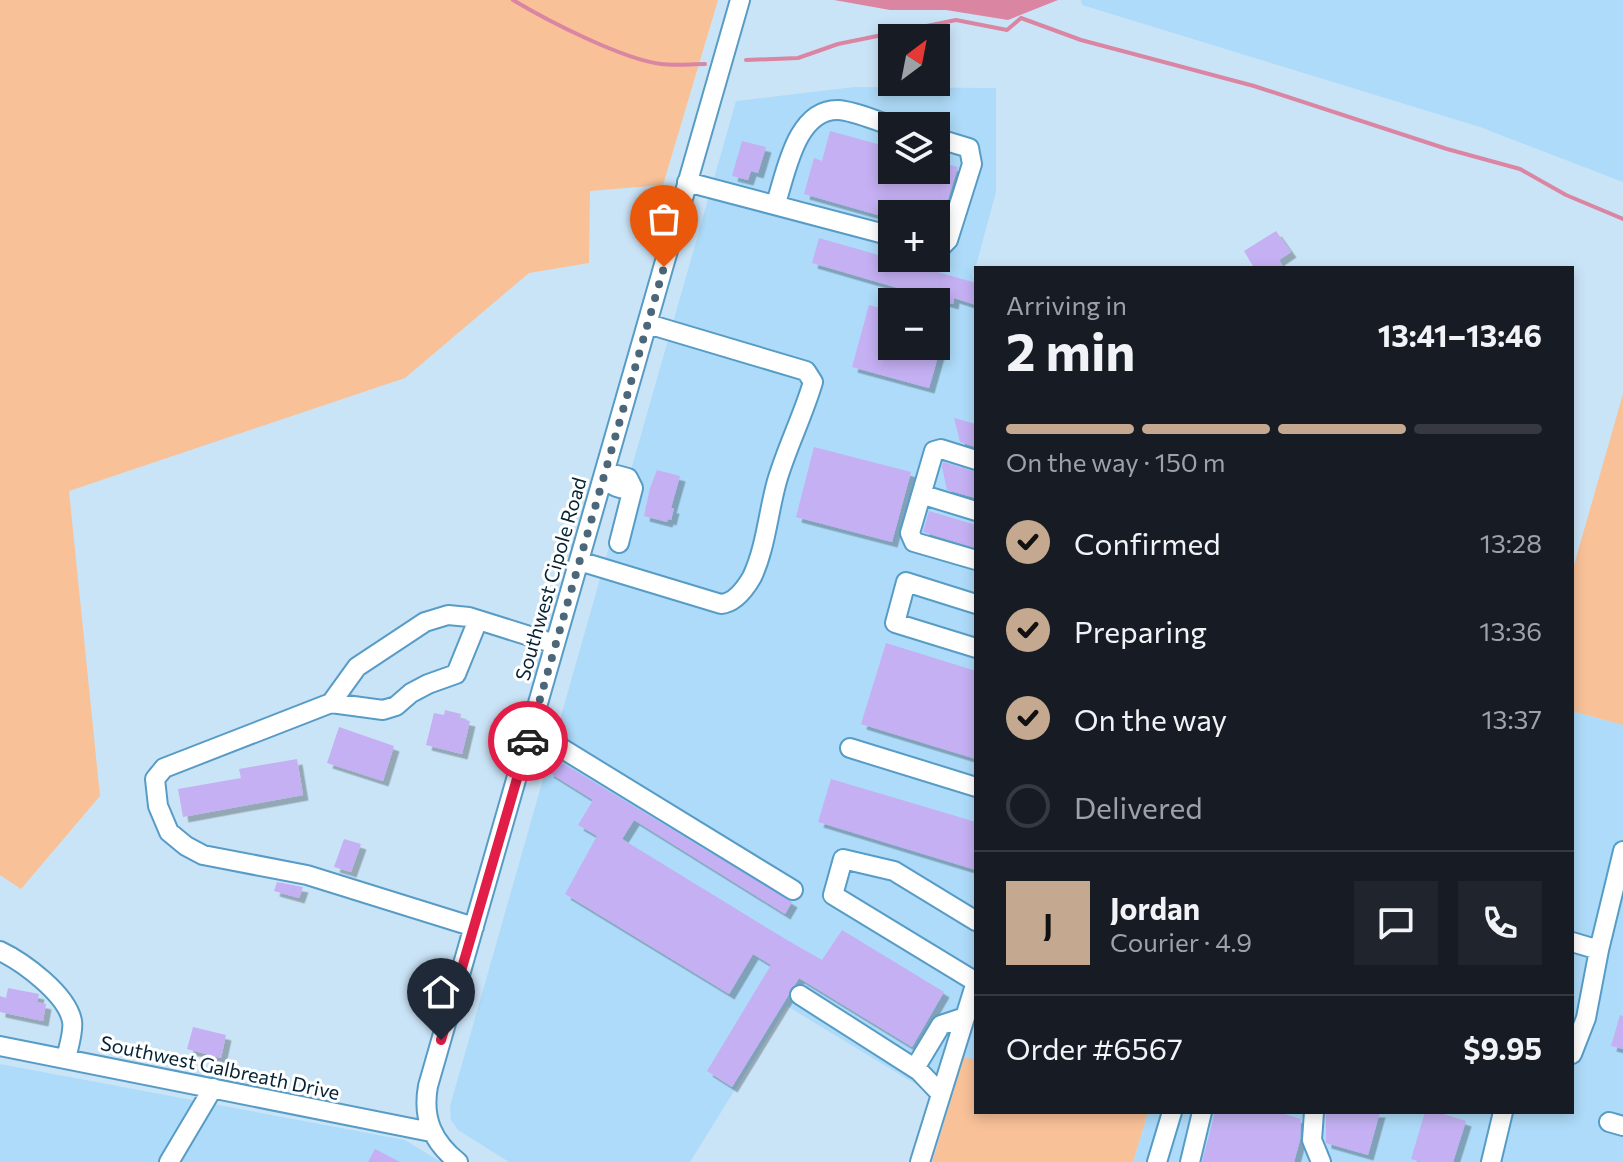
<!DOCTYPE html>
<meta charset="utf-8">
<style>
:root{--surface:#171b24;--page:#20242c;--text:#f1f3f6;--muted:#9ea1a6;--line:#363941;--accent:#c4a990}
body{margin:0;font-family:Commissioner,sans-serif;background:var(--page);color:var(--text);height:100vh;display:flex;flex-direction:column;font-size:30px;white-space:nowrap}
*{box-sizing:border-box;margin:0}
p{font-size:26px;color:var(--muted)}
.icon{flex:none;width:44px;height:44px;fill:none;stroke:currentColor;stroke-width:2;stroke-linecap:round;stroke-linejoin:round}
.map{position:relative;flex:1;overflow:hidden}
.sheet{position:absolute;left:974px;top:266px;width:600px;height:848px;display:flex;flex-direction:column;background:var(--surface);border-radius:0px;box-shadow:0 4px 12px #0003}
.sheet>*{flex:none}
.needle{width:52px;rotate:32deg}
.controls{position:absolute;left:878px;top:24px;display:grid;gap:16px}
.controls a{display:grid;place-items:center;width:72px;height:72px;border-radius:0px;background:var(--surface);box-shadow:0 4px 12px #0003;font-size:40px}
.pin{position:absolute;display:grid;place-items:center;width:68px;height:68px;color:#fff;margin:-82px -34px;border-radius:50% 50% 50% 0;rotate:-45deg;box-shadow:0 0 8px #0007}
.pin .icon{rotate:45deg}
.courier{position:absolute;display:grid;place-items:center;width:80px;height:80px;margin:-40px;border:6px solid #e11d48;border-radius:50%;background:#fff;color:#222;box-shadow:0 2px 10px #0007}
.head em{font-style:normal;font-weight:700}
.head div{display:flex;flex-direction:column-reverse}
.head{display:flex;align-items:center;justify-content:space-between;height:136px;padding:0 32px}
h1{font-size:52px;font-weight:700;line-height:60px}
.bar{display:grid;grid-template-columns:repeat(4,1fr);gap:12px 8px;align-content:center;height:96px;padding:0 32px}
.bar i{height:10px;border-radius:6px;background:var(--line)}
.bar .current{background:var(--accent)}
.bar p{grid-column:span 4}
.line{display:flex;align-items:center;gap:20px;padding:0 32px;border-top:2px solid var(--line)}
.line div{flex:1}
.round{display:grid;place-items:center;flex:none;width:84px;height:84px;border-radius:0px;background:var(--page)}
ol{padding:0 32px;list-style:none}
li{display:flex;align-items:center;gap:24px;height:88px}
li p{margin-inline-start:auto}
li .icon{padding:8px;border-radius:50%;background:var(--accent);color:#111;stroke-width:4}
li:last-child{color:var(--muted)}
li i{width:44px;height:44px;border:4px solid var(--line);border-radius:50%}
.map>svg:first-child{display:block}
.built{fill:#aedbf9;fill-rule:evenodd}
.green{fill:#f8c198}
.water{fill:#da86a3}
.lines{fill:none;stroke-linecap:round;stroke-linejoin:round}
.stream{stroke:#da86a3;stroke-width:4}
.building{fill:#c4b0f3;filter:url(#shadow)}
.minor-casing{stroke:#579cc6;stroke-width:22}
.minor{stroke:#fff;stroke-width:18}
.done{stroke:#4b6779;stroke-width:8;stroke-dasharray:0 14.4}
.route{stroke:#e11d48;stroke-width:10}
.labels{text-anchor:middle;stroke-width:6;stroke-linejoin:round;paint-order:stroke}
.street-label{font-size:20px;fill:#062435;stroke:#fff}
</style>
<div class="map">
<svg width="1623" height="1162" viewBox="0 0 1623 1162">
<defs>
<filter id="shadow"><feDropShadow dx="5.5" dy="5.5" stdDeviation="0" flood-color="#0004"/></filter>
</defs>
<rect width="100%" height="100%" fill="#cae4f7"/>
<path class="built" d="M1081 0H1623V182L1480 127 1082 5Z
M854 87 996 88V192L973 277 976 278V1060L964 1057 950 1105 787 1006 690 1162H509L458 1130 451 1120 450 1106 736 101ZM892 126H936V170H892ZM892 214H936V258H892ZM892 302H936V346H892Z
M1572 711 1623 725V1162H1133L1148 1112H1572Z
M0 1064 405 1140 441 1162H0Z"/>
<path class="green" d="M0 0H718L663 185 590 191 589 263 529 273 405 378 69 491 100 796 21 889 0 875Z
M1623 394V725L1572 711V572Z
M964 1057 976 1060V1112H1148L1133 1162H932Z"/>
<path class="water" d="M834 0H1058L1008 20 946 10H890Z"/>
<g class="lines">
<path class="stream" d="M513 0C548 21 622 59 661 64 676 66 690 64 705 64
M746 60 798 58 838 44 956 20 1007 30 1021 18 1081 40 1254 86 1447 149 1520 169 1566 195 1623 219"/>
</g>
<path class="building" d="M830 131 892 148V170H936V161L958 167 937 234 936 235V214H892V219L804 194 814 158 822 161Z
M742 141 766 147 758 173 751 171 748 180 732 176Z
M1276 231 1291 252 1279 260 1284 268H1254L1244 251Z
M819 238 976 283V305L954 298 953 304 812 263Z
M869 305 892 311V346H941L929 388 852 367Z
M954 418 976 424V447L960 442Z
M814 447 911 472 892 542 796 517Z
M943 462 976 472V498L947 490 942 467Z
M657 470 680 476 671 508H674L671 520 668 519 667 522 644 516 650 488Z
M929 511 976 525V548L923 532Z
M886 643 976 671V759L861 724Z
M445 710 461 714 460 719 470 721 462 754 426 745 434 713 444 715Z
M339 727 394 746 383 781 327 763Z
M297 759 303 795 183 817 178 789 241 778 239 769Z
M556 759 792 902 785 914 634 820 622 839 787 940 822 960 842 930 944 992 912 1047 799 978 732 1087 707 1071 771 965 753 954 729 994 565 894 597 836 578 825 593 800 548 772Z
M831 779 976 822V870L818 822Z
M344 839 361 844 351 872 334 867Z
M277 882 303 887 299 898 274 891Z
M8 988 39 994 37 1002 46 1004 43 1021 0 1012V996L6 998Z
M1620 1015 1623 1016V1049L1611 1046Z
M193 1027 226 1035 221 1058 187 1049Z
M1215 1112H1278L1301 1119 1300 1140 1294 1162H1202Z
M1326 1112H1380L1368 1155 1326 1143Z
M1425 1112H1437L1466 1121 1453 1162H1421L1411 1159Z
M375 1149 400 1162H368Z"/>
<g class="lines">
<g class="minor-casing">
<path id="minor" d="M936 138 969 148 972 164 948 240 939 249 936 248
M687 182 892 236
M776 203C786 173 796 109 838 110 855 111 876 121 893 126
M976 460 941 449 934 451 922 492 927 496 976 511
M617 475 628 478 633 488C620 491 613 486 604 478Z
M922 492 910 533 914 542 976 560
M619 543 633 488
M579 561 721 604C735 603 745 589 752 577 766 547 768 513 777 481 787 447 803 416 813 382L806 371 648 324
M976 604 906 582 895 623 976 648
M331 703 383 710 396 706 411 693 428 684 456 674 478 620
M531 732 558 746 793 890
M850 748 976 787
M474 927 307 875 203 855 186 846 169 832 158 806 155 779 164 768 331 703 357 667 425 622 448 615 469 617 555 644
M1572 942 1599 950 1623 851
M0 951C23 962 67 994 72 1021 74 1032 68 1048 66 1059
M976 982 833 895 843 859 894 871 976 921
M800 995 919 1071 941 1094
M0 1046 431 1132
M1572 1054 1586 1018 1599 950
M915 1068 941 1025 965 1017
M1314 1112 1312 1140 1321 1162
M1609 1122 1623 1126
M169 1162 213 1088
M458 1162C433 1142 422 1119 428 1086L740 0
M920 1162 976 982
M1157 1162 1172 1112
M1190 1162 1202 1112
M1491 1162 1503 1112"/>
</g>
<use href="#minor" class="minor"/>
</g>
<g class="lines">
<path class="done" d="M528 741 664 267"/>
<path class="route" d="M441 1040 528 741"/>
</g>
<g class="labels">
<g class="street-label">
<text transform="translate(551 579) rotate(-74)" y="7">Southwest Cipole Road</text>
<text transform="translate(220 1068) rotate(12)" y="7">Southwest Galbreath Drive</text>
</g>
</g>
</svg>
<div class="controls">
<a><svg class="needle" viewBox="-14 -14 28 28"><path d="M0-13l5 13h-10z" fill="#e53935"/><path d="M0 13l5-13h-10z" fill="#9ea1a6"/></svg></a>
<a><svg class="icon" aria-label="layers" viewBox="0 0 24 24"><path d="M12 4l9 5-9 5-9-5zM3 14l9 5 9-5"/></svg></a>
<a>+</a>
<a>−</a>
</div>
<div class="pin" style="left:664px;top:267px;background:#ea580c"><svg class="icon" aria-label="bag" viewBox="0 0 24 24"><path d="M5 8h14l-1 12H6zM9 8a3 3 0 0 1 6 0"/></svg></div>
<div class="pin" style="left:441px;top:1040px;background:#1f2937"><svg class="icon" aria-label="home" viewBox="0 0 24 24"><path d="M3 11l9-7 9 7M6 9v11h12V9"/></svg></div>
<div class="courier" style="left:528px;top:741px"><svg class="icon" aria-label="car" viewBox="0 0 24 24"><path d="M5 17H2v-5l4-1 3-4h7l3 4 3 1v5h-3M9 17h6M6 11h13"/><circle cx="7" cy="17" r="2"/><circle cx="17" cy="17" r="2"/></svg></div>
<section class="sheet">
<div class="head"><div><h1>2 min</h1><p>Arriving in</p></div><em>13:41–13:46</em></div>
<div class="bar"><i class="current"></i><i class="current"></i><i class="current"></i><i></i><p>On the way · 150 m</p></div>
<ol>
<li><svg class="icon" aria-label="check" viewBox="0 0 24 24"><path d="M5 12l5 5 9-10"/></svg>Confirmed<p>13:28</p></li>
<li><svg class="icon" aria-label="check" viewBox="0 0 24 24"><path d="M5 12l5 5 9-10"/></svg>Preparing<p>13:36</p></li>
<li><svg class="icon" aria-label="check" viewBox="0 0 24 24"><path d="M5 12l5 5 9-10"/></svg>On the way<p>13:37</p></li>
<li><i></i>Delivered</li>
</ol>
<div class="line" style="height:144px"><b class="round" style="background:var(--accent);color:#111">J</b><div><b>Jordan</b><p>Courier · 4.9</p></div><a class="round"><svg class="icon" aria-label="chat" viewBox="0 0 24 24"><path d="M4 5h16v11H9l-5 4z"/></svg></a><a class="round"><svg class="icon" aria-label="phone" viewBox="0 0 24 24"><path d="M5 4h4l2 5-3 2q2 4 5 5l2-3 5 2v4C11 20 4 13 5 4z"/></svg></a></div>
<div class="line" style="height:104px"><div>Order #6567</div><b>$9.95</b></div>
</section>
</div>
